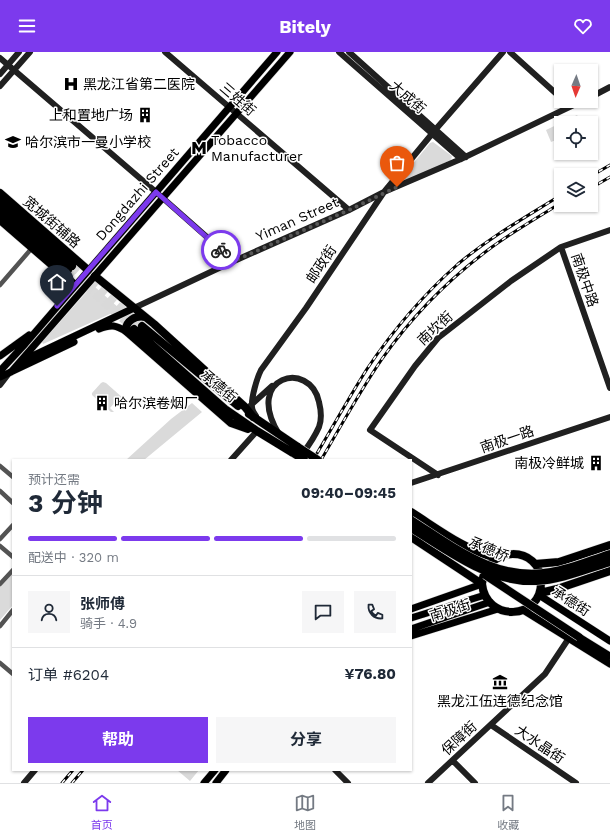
<!DOCTYPE html>
<html lang="zh">
<meta charset="utf-8">
<style>
:root{--surface:#fff;--page:#f6f6f7;--text:#1f2937;--muted:#747a83;--line:#e0e1e3;--accent:#7c3aed}
body{margin:0;font-family:"Work Sans","Noto Sans SC",sans-serif;background:var(--page);color:var(--text);height:100vh;display:flex;flex-direction:column;font-size:15px;white-space:nowrap}
*{box-sizing:border-box;margin:0}
p{font-size:13px;color:var(--muted)}
.icon{flex:none;width:22px;height:22px;fill:none;stroke:currentColor;stroke-width:2;stroke-linecap:round;stroke-linejoin:round}
.map{position:relative;flex:1;overflow:hidden}
.sheet{position:absolute;left:12px;top:407px;width:400px;height:312px;display:flex;flex-direction:column;background:var(--surface);border-radius:0px;box-shadow:0 1px 3px #0004}
.sheet>*{flex:none}
.needle{width:26px;rotate:182deg}
.tools{position:absolute;left:554px;top:12px;display:grid;gap:8px}
.tools a{display:grid;place-items:center;width:44px;height:44px;border-radius:0px;background:var(--surface);box-shadow:0 1px 3px #0004;font-size:20px}
.pin{position:absolute;display:grid;place-items:center;width:34px;height:34px;color:#fff;margin:-41px -17px;border-radius:50% 50% 50% 0;rotate:-45deg;box-shadow:0 0 4px #0007}
.pin .icon{rotate:45deg}
.courier{position:absolute;display:grid;place-items:center;width:40px;height:40px;margin:-20px;border:3px solid #7c3aed;border-radius:50%;background:#fff;color:#222;box-shadow:0 1px 5px #0007}
.head em{font-style:normal;font-weight:700}
.head div{display:flex;flex-direction:column-reverse}
.head{display:flex;align-items:center;justify-content:space-between;height:68px;padding:0 16px}
h1{font-size:26px;font-weight:700;line-height:30px}
.bar{display:grid;grid-template-columns:repeat(4,1fr);gap:6px 4px;align-content:center;height:48px;padding:0 16px}
.bar i{height:5px;border-radius:3px;background:var(--line)}
.bar .selected{background:var(--accent)}
.bar p{grid-column:span 4}
.line{display:flex;align-items:center;gap:10px;padding:0 16px;border-top:1px solid var(--line)}
.line div{flex:1}
.round{display:grid;place-items:center;flex:none;width:42px;height:42px;border-radius:0px;background:var(--page)}
.cta{display:flex;gap:8px;margin-top:auto;padding:8px 16px}
.cta a{flex:1;height:46px;border-radius:0px;background:var(--accent);color:#fff;font-size:16px;font-weight:700;line-height:46px;text-align:center}
.cta a+a{background:var(--page);color:var(--text)}
header{display:flex;justify-content:space-between;align-items:center;height:52px;padding:0 16px;background:var(--accent);color:#fff;font-size:18px;font-weight:700}
.menu{display:flex;justify-content:space-around;align-items:center;height:56px;border-top:1px solid var(--line);background:var(--surface);font-size:11px;color:var(--muted)}
.menu a{display:grid;justify-items:center;gap:2px}
.menu .selected{color:var(--accent)}
.map>svg:first-child{display:block}
.green{fill:#dadada}
.lines{fill:none;stroke-linecap:round;stroke-linejoin:round}
.highway-tunnel{stroke:#d9d9d9;stroke-width:8;stroke-dasharray:8 4;stroke-linecap:butt}
.primary-casing{stroke:#dbdbdb;stroke-width:8}
.highway-casing{stroke:#dbdbdb;stroke-width:9}
.street{stroke:#535353;stroke-width:4.5}
.secondary{stroke:#202020;stroke-width:6}
.primary{stroke:#000;stroke-width:7}
.highway{stroke:#000;stroke-width:8}
.rail-casing{stroke:#000;stroke-width:3}
.rail{stroke:#fff;stroke-width:1.5;stroke-dasharray:4.5;stroke-linecap:butt}
.highway-bridge-casing{stroke:#dbdbdb;stroke-width:9;stroke-linecap:butt}
.highway-bridge{stroke:#000;stroke-width:8}
.done{stroke:#595959;stroke-width:4;stroke-dasharray:0 7.2}
.route{stroke:#7c3aed;stroke-width:5}
.labels{text-anchor:middle;stroke-width:3;stroke-linejoin:round;paint-order:stroke}
.poi-label{font-size:14px;fill:#000;stroke:#fff;text-anchor:start}
.street-label{font-size:14px;fill:#000;stroke:#fff}
</style>
<header><svg class="icon" aria-label="menu" viewBox="0 0 24 24"><path d="M4 6h16M4 12h16M4 18h16"/></svg>Bitely<svg class="icon" aria-label="heart" viewBox="0 0 24 24"><path d="M12 20l-8-8c-3-5 5-10 8-4 3-6 11-1 8 4z"/></svg></header>
<div class="map">
<svg width="610" height="731" viewBox="0 0 610 731">
<rect width="100%" height="100%" fill="#fff"/>
<path class="green" d="M577 63 582 71H561V86L551 90 546 78Z
M433 90 452 104 451 108 399 133 397 131 430 91Z
M91 235H95L119 256V258L43 292 42 290Z
M103 330 106 331 123 346V349L122 351 118 347 110 356 114 360H111L92 343V341L101 331Z
M192 351 202 360 144 408H126L171 367Z
M13 521V553L0 568V535Z
M177 718H199L190 729Z"/>
<g class="lines">
<path class="highway-tunnel" d="M72 214 142 274
M68 218 133 276"/>
<g class="primary-casing">
<path id="primary" d="M99 277C111 272 116 273 127 280
M0 304 29 283
M24 308 134 256
M0 319 25 292 277 0
M11 320 290 0
M0 325 74 290
M539 543 610 589
M411 557 482 532
M523 558 610 612
M411 566 485 543
M411 577 490 550
M411 584 498 557
M579 585 610 604
M204 731 215 718
M216 731 226 718"/>
</g>
<g class="highway-casing">
<path id="highway" d="M0 141 88 218
M0 149 72 214
M0 159 68 218
M0 168 75 233
M95 224 154 272 245 355 253 365
M145 265C136 263 125 269 126 279L231 371 248 377
M142 274 238 354
M134 277 225 357 257 379 293 401
M249 362 298 395
M411 460C438 477 465 498 496 506
M411 485 482 532C486 571 542 568 541 530 541 493 485 492 482 532
M535 512 559 510 610 493
M540 541 557 537 610 519"/>
</g>
<path class="street" d="M0 233 32 196
M0 414 13 425
M0 439 13 451
M0 487 13 473
M0 494 13 505
M0 532 13 518
M0 574 13 558
M0 611 13 622"/>
<path class="secondary" d="M165 0 349 158
M339 0 461 107
M349 0 466 105
M510 0 561 46
M0 6 156 140 234 209
M0 22 19 0
M0 34 30 0
M591 45 610 35
M561 195 610 336
M134 256 234 209 349 158 384 140 461 107 582 49
M0 333 10 320
M251 353 272 334
M256 364C254 361 252 358 252 355 251 346 257 326 261 318L306 256 384 140 436 77 503 0
M279 382C243 324 310 307 319 350 321 358 322 367 319 375 315 384 309 393 303 401
M231 408 257 379
M438 423 370 378 415 314 438 286 511 229 561 195 610 178
M411 431 610 365
M491 673 576 731
M453 709 475 731
M335 718 348 731
M24 731 35 718
M428 731 545 622 569 586"/>
<use href="#primary" class="primary"/>
<use href="#highway" class="highway"/>
<g class="rail-casing">
<path id="rail" d="M591 124 610 113
M591 136 610 125
M313 408C331 378 348 347 367 317 393 278 423 243 458 212 490 185 526 165 561 143
M321 408C341 374 360 339 382 307 412 264 450 226 492 195 514 179 538 165 561 151
M62 731 73 718
M72 731 83 718"/>
</g>
<use href="#rail" class="rail"/>
<g class="highway-bridge-casing">
<path id="highway-bridge" d="M298 395 318 408
M293 401 304 408
M411 468C455 496 496 530 551 520 571 517 591 508 610 502
M411 476C449 499 489 531 536 529 561 528 586 517 610 510
M485 523 579 585"/>
</g>
<use href="#highway-bridge" class="highway-bridge"/>
</g>
<g class="lines">
<path class="done" d="M221 198 234 209 349 158 397 135"/>
<path class="route" d="M57 254 156 140 221 198"/>
</g>
<defs>
<g id="hospital-bare" transform="scale(1.2)"><path d="M-5-5h3v3.5h4V-5h3V5h-3V1.5h-4V5h-3Z" fill="#000" stroke="#fff" stroke-width="2.5" paint-order="stroke"/></g>
<g id="building-bare" transform="scale(1.2)"><path d="M-4-6H4V6H1V3H-1V6H-4ZM-2.5-4.3h1.7v1.8h-1.7ZM.8-4.3h1.7v1.8H.8ZM-2.5-1h1.7V.8h-1.7ZM.8-1h1.7V.8H.8Z" fill="#000" stroke="#fff" stroke-width="2.5" paint-order="stroke"/></g>
<g id="school-bare" transform="scale(1.2)"><path d="M0-5L7-2L0 1L-7-2ZM-4 1L0 2.5L4 1V4Q0 6-4 4Z" fill="#000" stroke="#fff" stroke-width="2.5" paint-order="stroke"/></g>
<g id="metro-bare" transform="scale(1.2)"><path d="M-5.5 5V-5H-3L0 0L3-5H5.5V5H3V-.5L0 4L-3-.5V5Z" fill="#000" stroke="#fff" stroke-width="2.5" paint-order="stroke"/></g>
<g id="museum-bare" transform="scale(1.2)"><path d="M0-6L6-3V-2H-6V-3ZM-5-1h2V3h-2ZM-1-1h2V3h-2ZM3-1h2V3H3ZM-6 4H6V6H-6Z" fill="#000" stroke="#fff" stroke-width="2.5" paint-order="stroke"/></g>
</defs>
<g fill-rule="evenodd">
<use href="#hospital-bare" x="71" y="32"/>
<use href="#building-bare" x="145" y="63"/>
<use href="#school-bare" x="13" y="90"/>
<use href="#metro-bare" x="199" y="96"/>
<use href="#building-bare" x="102" y="351"/>
<use href="#building-bare" x="596" y="411"/>
<use href="#museum-bare" x="500" y="630"/>
</g>
<g class="labels">
<g class="poi-label">
<text x="83" y="37">黑龙江省第二医院</text>
<text x="133" y="68" text-anchor="end">上和置地广场</text>
<text x="211" y="93">Tobacco<tspan x="211" dy="16">Manufacturer</tspan></text>
<text x="25" y="95">哈尔滨市一曼小学校</text>
<text x="114" y="356">哈尔滨卷烟厂</text>
<text x="584" y="416" text-anchor="end">南极冷鲜城</text>
<text x="500" y="654" text-anchor="middle">黑龙江伍连德纪念馆</text>
</g>
<g class="street-label">
<text transform="translate(408 45) rotate(41)" y="5">大成街</text>
<text transform="translate(238 47) rotate(41)" y="5">三姓街</text>
<text transform="translate(137 142) rotate(-49)" y="5">Dongdazhi Street</text>
<text transform="translate(297 167) rotate(-24)" y="5">Yiman Street</text>
<text transform="translate(52 170) rotate(41)" y="5">宽城街辅路</text>
<text transform="translate(321 212) rotate(-56)" y="5">邮政街</text>
<text transform="translate(585 228) rotate(71)" y="5">南极中路</text>
<text transform="translate(435 276) rotate(-43)" y="5">南坎街</text>
<text transform="translate(219 334) rotate(40)" y="5">承德街</text>
<text transform="translate(507 387) rotate(-19)" y="5">南极一路</text>
<text transform="translate(489 497) rotate(23)" y="5">承德桥</text>
<text transform="translate(571 549) rotate(33)" y="5">承德街</text>
<text transform="translate(450 558) rotate(-18)" y="5">南极街</text>
<text transform="translate(459 686) rotate(-43)" y="5">保障街</text>
<text transform="translate(540 692) rotate(34)" y="5">大水晶街</text>
</g>
</g>
</svg>
<div class="tools">
<a><svg class="needle" viewBox="-14 -14 28 28"><path d="M0-13l5 13h-10z" fill="#e53935"/><path d="M0 13l5-13h-10z" fill="#747a83"/></svg></a>
<a><svg class="icon" aria-label="locate" viewBox="0 0 24 24"><circle cx="12" cy="12" r="6"/><path d="M12 2v4M12 18v4M2 12h4M18 12h4"/></svg></a>
<a><svg class="icon" aria-label="layers" viewBox="0 0 24 24"><path d="M12 4l9 5-9 5-9-5zM3 14l9 5 9-5"/></svg></a>
</div>
<div class="pin" style="left:397px;top:135px;background:#ea580c"><svg class="icon" aria-label="bag" viewBox="0 0 24 24"><path d="M5 8h14l-1 12H6zM9 8a3 3 0 0 1 6 0"/></svg></div>
<div class="pin" style="left:57px;top:254px;background:#1f2937"><svg class="icon" aria-label="home" viewBox="0 0 24 24"><path d="M3 11l9-7 9 7M6 9v11h12V9"/></svg></div>
<div class="courier" style="left:221px;top:198px"><svg class="icon" aria-label="bike" viewBox="0 0 24 24"><circle cx="6" cy="16" r="4"/><circle cx="18" cy="16" r="4"/><path d="M6 16l4-8h5l3 8M10 8l3 8H6M13 5h3"/></svg></div>
<section class="sheet">
<div class="head"><div><h1>3 分钟</h1><p>预计还需</p></div><em>09:40–09:45</em></div>
<div class="bar"><i class="selected"></i><i class="selected"></i><i class="selected"></i><i></i><p>配送中 · 320 m</p></div>
<div class="line" style="height:72px"><a class="round"><svg class="icon" aria-label="person" viewBox="0 0 24 24"><circle cx="12" cy="8" r="4"/><path d="M4 21q1-7 8-7t8 7"/></svg></a><div><b>张师傅</b><p>骑手 · 4.9</p></div><a class="round"><svg class="icon" aria-label="chat" viewBox="0 0 24 24"><path d="M4 5h16v11H9l-5 4z"/></svg></a><a class="round"><svg class="icon" aria-label="phone" viewBox="0 0 24 24"><path d="M5 4h4l2 5-3 2q2 4 5 5l2-3 5 2v4C11 20 4 13 5 4z"/></svg></a></div>
<div class="line" style="height:52px"><div>订单 #6204</div><b>¥76.80</b></div>
<div class="cta"><a>帮助</a><a>分享</a></div>
</section>
</div>
<nav class="menu">
<a class="selected"><svg class="icon" aria-label="home" viewBox="0 0 24 24"><path d="M3 11l9-7 9 7M6 9v11h12V9"/></svg>首页</a>
<a><svg class="icon" aria-label="map" viewBox="0 0 24 24"><path d="M3 6l6-2 6 2 6-2v14l-6 2-6-2-6 2zM9 4v14M15 6v14"/></svg>地图</a>
<a><svg class="icon" aria-label="saved" viewBox="0 0 24 24"><path d="M7 4h10v16l-5-4-5 4z"/></svg>收藏</a>
</nav>
